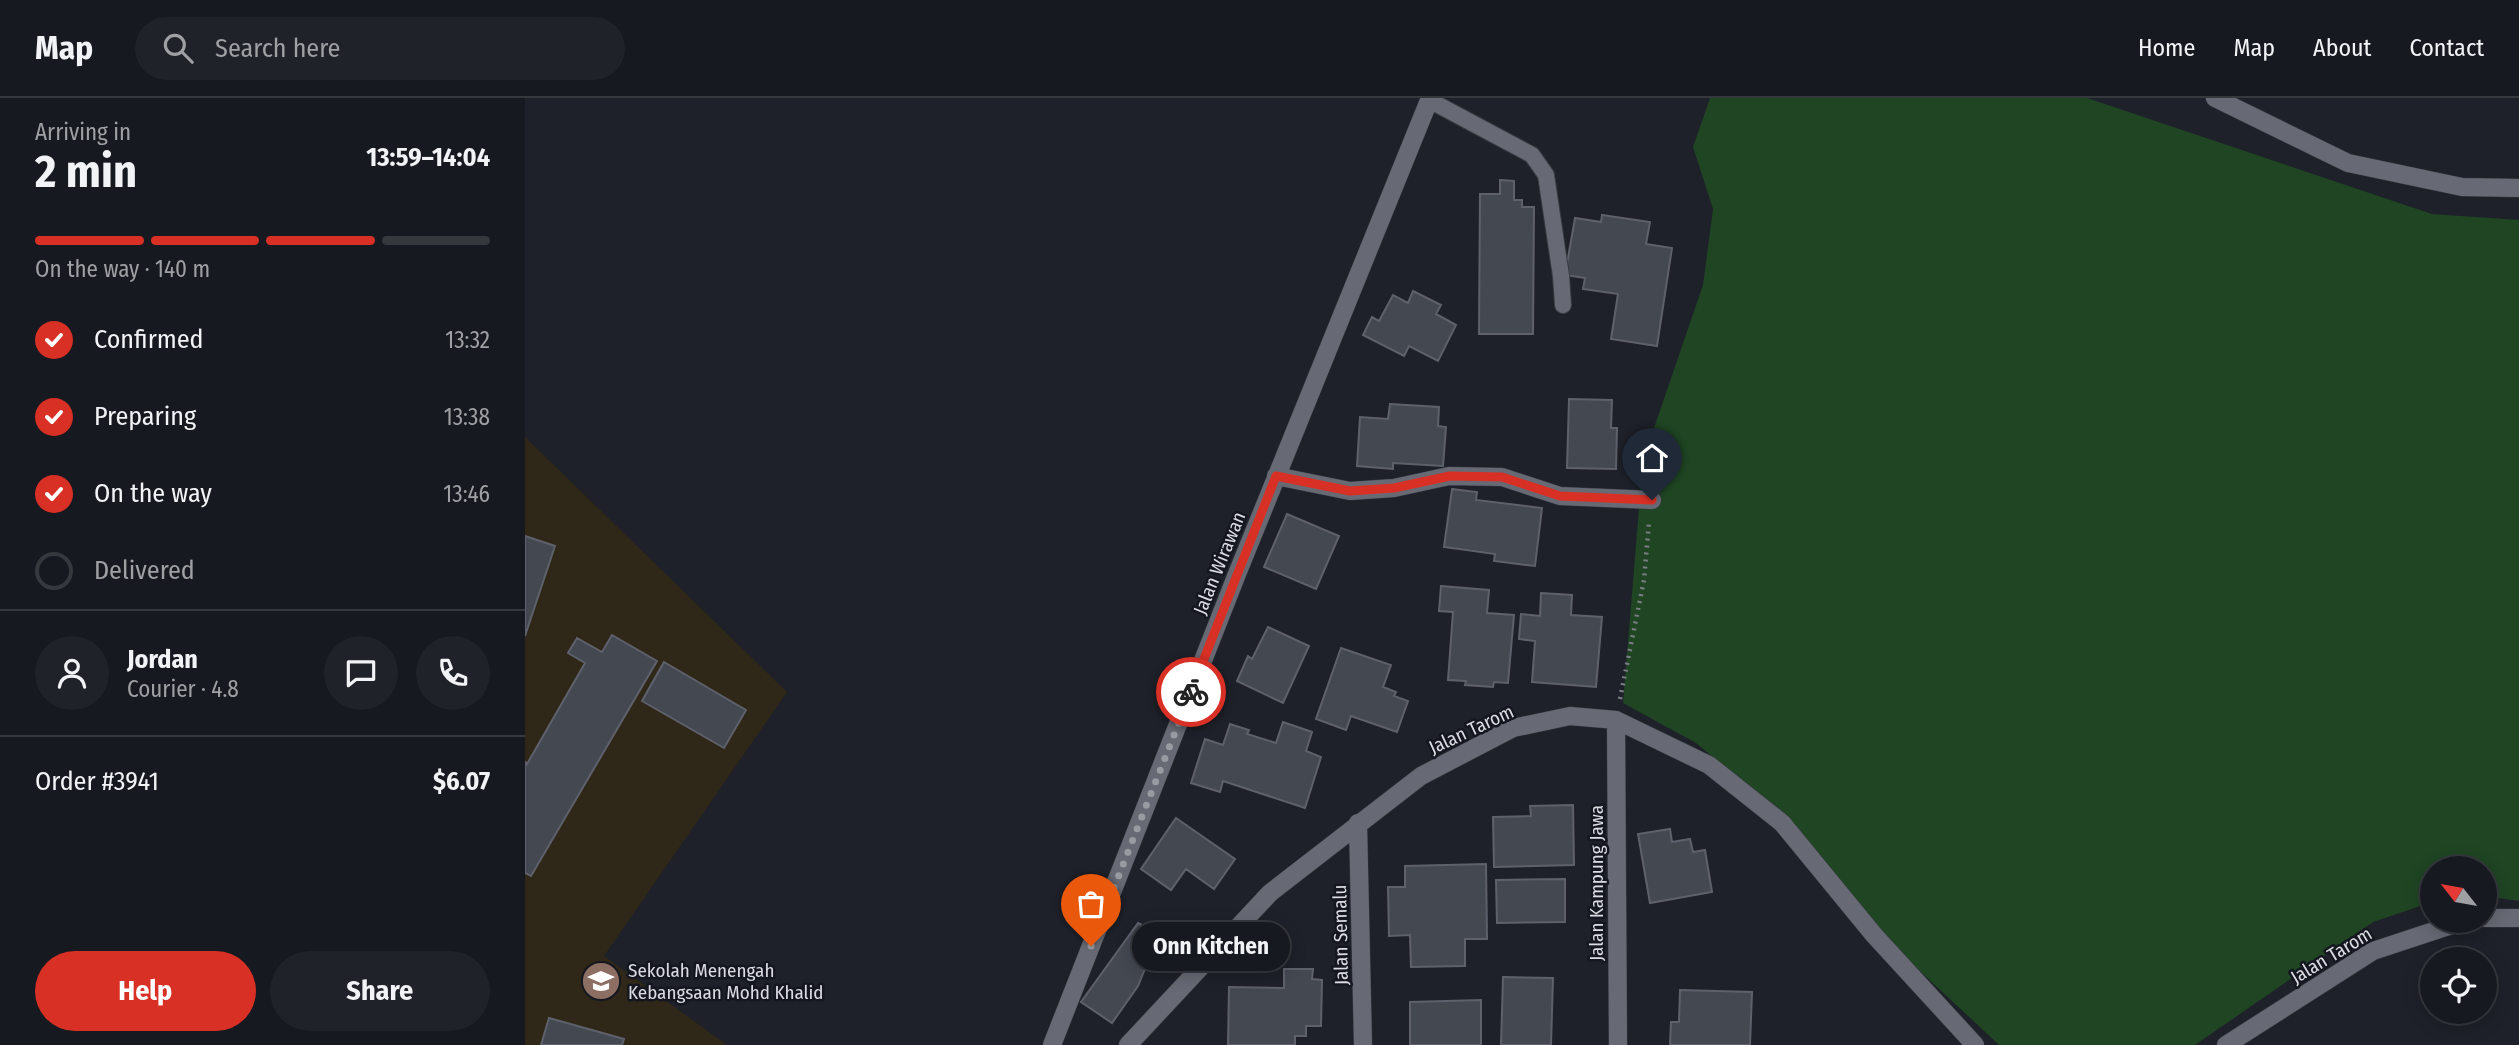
<!DOCTYPE html>
<meta charset="utf-8">
<style>
:root{--surface:#16191f;--page:#1f2228;--text:#f1f3f6;--muted:#9ea0a4;--line:#35383d;--accent:#d93025}
body{margin:0;font-family:"Fira Sans Condensed",sans-serif;background:var(--page);color:var(--text);height:100vh;display:flex;flex-direction:column;font-size:26px;white-space:nowrap}
*{box-sizing:border-box;margin:0}
p{font-size:23px;color:var(--muted)}
.icon{flex:none;width:38px;height:38px;fill:none;stroke:currentColor;stroke-width:2;stroke-linecap:round;stroke-linejoin:round}
.map{position:relative;flex:1;overflow:hidden}
.panel{display:flex;flex-direction:column;background:var(--surface);width:525px}
.panel>*{flex:none}
.needle{width:46px;rotate:301deg}
.tools{position:absolute;left:1895px;top:758px;display:grid;gap:14px}
.tools a{display:grid;place-items:center;width:77px;height:77px;border-radius:50%;background:var(--surface);box-shadow:0 4px 18px #0003,0 0 0 2px var(--line);font-size:35px}
.pin{position:absolute;display:grid;place-items:center;width:60px;height:60px;color:#fff;margin:-72px -30px;border-radius:50% 50% 50% 0;rotate:-45deg;box-shadow:0 0 7px #0007}
.pin .icon{rotate:45deg}
.courier{position:absolute;display:grid;place-items:center;width:70px;height:70px;margin:-35px;border:5px solid #d93025;border-radius:50%;background:#fff;color:#222;box-shadow:0 2px 9px #0007}
.bubble{position:absolute;height:49px;border-radius:24px;background:var(--surface);box-shadow:0 4px 18px #0003,0 0 0 2px var(--line);font-size:23px;font-weight:700;line-height:49px;text-align:center}
.summary em{font-style:normal;font-weight:700}
.summary div{display:flex;flex-direction:column-reverse}
.summary{display:flex;align-items:center;justify-content:space-between;height:119px;padding:0 35px}
h1{font-size:46px;font-weight:700;line-height:52px}
.bar{display:grid;grid-template-columns:repeat(4,1fr);gap:10px 7px;align-content:center;height:84px;padding:0 35px}
.bar i{height:9px;border-radius:5px;background:var(--line)}
.bar .selected{background:var(--accent)}
.bar p{grid-column:span 4}
.line{display:flex;align-items:center;gap:18px;padding:0 35px;border-top:2px solid var(--line)}
.line div{flex:1}
.round{display:grid;place-items:center;flex:none;width:74px;height:74px;border-radius:37px;background:var(--page)}
ol{padding:0 35px;list-style:none}
li{display:flex;align-items:center;gap:21px;height:77px}
li p{margin-inline-start:auto}
li .icon{padding:7px;border-radius:50%;background:var(--accent);color:#fff;stroke-width:4}
li:last-child{color:var(--muted)}
li i{width:38px;height:38px;border:4px solid var(--line);border-radius:50%}
.action{display:flex;gap:14px;margin-top:auto;padding:14px 35px}
.action a{flex:1;height:80px;border-radius:42px;background:var(--accent);color:#fff;font-size:28px;font-weight:700;line-height:80px;text-align:center}
.action a+a{background:var(--page);color:var(--text)}
header{display:flex;align-items:center;gap:42px;box-sizing:border-box;height:98px;padding:0 35px;background:var(--surface);border-bottom:2px solid var(--line)}
header strong{font-size:33px}
nav{display:flex;gap:38px;margin-inline-start:auto;font-size:24px}
.search{width:490px;height:63px;background:var(--page);display:flex;align-items:center;gap:18px;box-sizing:border-box;padding:0 24px;border-radius:38px;color:var(--muted);font-size:26px}
main{display:flex;flex:1;min-height:0}
.map>svg:first-child{display:block}
.education{fill:#2f2717}
.green{fill:#1f4523}
.building{fill:#444851;stroke:#5e616c;stroke-width:2}
.lines{fill:none;stroke-linecap:round;stroke-linejoin:round}
.lane-casing{stroke:#3a3c44;stroke-width:18}
.street-casing{stroke:#3a3c44;stroke-width:19}
.secondary-casing{stroke:#3a3c44;stroke-width:19}
.path{stroke:#7a7d84;stroke-width:4.5;stroke-dasharray:2 5;stroke-linecap:butt}
.lane{stroke:#676a74;stroke-width:16}
.street{stroke:#676a74;stroke-width:18}
.secondary{stroke:#676a74;stroke-width:18}
.done{stroke:#989ba1;stroke-width:7;stroke-dasharray:0 12.6}
.route{stroke:#d93025;stroke-width:9}
.labels{text-anchor:middle;stroke-width:5;stroke-linejoin:round;paint-order:stroke}
.street-label{font-size:19px;fill:#dadce2;stroke:#151720}
.poi-label{font-size:19px;fill:#dadce2;stroke:#151720;text-anchor:start}
</style>
<header>
<strong>Map</strong>
<div class="search"><svg class="icon" aria-label="search" viewBox="0 0 24 24"><circle cx="10" cy="10" r="6"/><path d="M15 15l6 6"/></svg>Search here</div>
<nav><a>Home</a><a>Map</a><a>About</a><a>Contact</a></nav>
</header>
<main>
<section class="panel">
<div class="summary"><div><h1>2 min</h1><p>Arriving in</p></div><em>13:59–14:04</em></div>
<div class="bar"><i class="selected"></i><i class="selected"></i><i class="selected"></i><i></i><p>On the way · 140 m</p></div>
<ol>
<li><svg class="icon" aria-label="check" viewBox="0 0 24 24"><path d="M5 12l5 5 9-10"/></svg>Confirmed<p>13:32</p></li>
<li><svg class="icon" aria-label="check" viewBox="0 0 24 24"><path d="M5 12l5 5 9-10"/></svg>Preparing<p>13:38</p></li>
<li><svg class="icon" aria-label="check" viewBox="0 0 24 24"><path d="M5 12l5 5 9-10"/></svg>On the way<p>13:46</p></li>
<li><i></i>Delivered</li>
</ol>
<div class="line" style="height:126px"><a class="round"><svg class="icon" aria-label="person" viewBox="0 0 24 24"><circle cx="12" cy="8" r="4"/><path d="M4 21q1-7 8-7t8 7"/></svg></a><div><b>Jordan</b><p>Courier · 4.8</p></div><a class="round"><svg class="icon" aria-label="chat" viewBox="0 0 24 24"><path d="M4 5h16v11H9l-5 4z"/></svg></a><a class="round"><svg class="icon" aria-label="phone" viewBox="0 0 24 24"><path d="M5 4h4l2 5-3 2q2 4 5 5l2-3 5 2v4C11 20 4 13 5 4z"/></svg></a></div>
<div class="line" style="height:91px"><div>Order #3941</div><b>$6.07</b></div>
<div class="action"><a>Help</a><a>Share</a></div>
</section>
<div class="map">
<svg width="1994" height="947" viewBox="0 0 1994 947">
<rect width="100%" height="100%" fill="#1e2129"/>
<path class="education" d="M0 339 262 594 79 858 202 947H0Z"/>
<path class="green" d="M1185 0H1562L1907 116 1994 122V803L1960 798V770H1908L1907 804 1848 824 1670 947H1474L1350 831 1270 727 1171 645 1098 605 1118 362 1178 187 1188 111 1168 49Z"/>
<path class="building" d="M975 82 989 83V102H997V109H1009L1008 236H954L955 96H975Z
M1077 117 1125 124 1121 146 1147 150 1132 248 1086 241 1093 196 1058 191 1060 180 1040 177 1050 120 1076 124Z
M888 193 916 207 911 216 931 227 913 263 884 248 879 258 838 237 847 219 854 223 868 197 883 205Z
M1044 301 1087 302 1086 330H1092L1091 371 1042 370Z
M865 306 914 309 913 328 921 329 918 368 868 365V371L832 368 835 319 863 321Z
M927 391 952 394 951 402 1017 410 1010 468 969 463 970 456 919 449Z
M762 416 814 438 791 491 739 469Z
M0 438 30 448 0 538Z
M916 488 964 492 962 515 989 517 983 585 969 584 968 589 940 587 941 583 923 582 928 514 914 513Z
M1016 495 1047 497 1046 517 1077 519 1071 589 1007 584 1010 543 994 541 996 516 1015 518Z
M743 529 784 548 758 605 712 583 723 558 727 561Z
M87 537 132 563 6 778 0 775V664L2 666 60 565 43 555 52 540 77 554Z
M816 550 866 567 858 589 871 594 869 598 883 603 872 634 826 618 821 632 791 621Z
M139 564 221 612 199 650 117 603Z
M758 624 787 634 781 653 796 659 780 710 698 683 695 694 666 685 680 641 698 647 705 626 724 632 722 636 751 645Z
M1048 707 1049 767 969 769 968 719 1006 718 1005 708Z
M651 720 710 761 689 791 661 771 646 792 616 771Z
M1145 731 1147 744 1165 741 1168 754 1180 752 1187 794 1125 805 1113 736Z
M961 766 962 841H940V868L886 869 885 837 864 838 863 789H880V768Z
M1040 781V824L972 825 971 782Z
M613 825 634 836 613 888 587 925 556 904Z
M759 871H788L787 881 797 882 796 928H781V938H770V947H703L704 889 759 890Z
M978 879 1028 880 1026 947H976Z
M1155 892 1227 894 1225 947H1145L1146 924H1154Z
M956 902V947H885V904Z
M24 920 99 941 97 947H16Z"/>
<g class="lines">
<g class="lane-casing">
<path id="lane" d="M904 2 1007 57 1021 77 1036 178 1038 207"/>
</g>
<g class="street-casing">
<path id="street" d="M751 378 825 393 869 390 924 378 977 379 1035 398 1127 402
M1091 622 1093 947
M833 725 838 947
M1960 820H1994
M527 947 712 476 905 0
M603 947 745 795 896 678 988 630 1045 618 1091 622 1184 667 1257 725 1349 837 1450 947
M1701 947 1848 853 1942 822"/>
</g>
<g class="secondary-casing">
<path id="secondary" d="M1690 0 1823 65 1937 89 1994 90"/>
</g>
<path class="path" d="M1095 601 1119 482 1124 424"/>
<use href="#lane" class="lane"/>
<use href="#street" class="street"/>
<use href="#secondary" class="secondary"/>
</g>
<g class="lines">
<path class="done" d="M566 848 666 594"/>
<path class="route" d="M666 594 751 378 825 393 869 390 925 378 977 379 1035 398 1127 402"/>
</g>
<defs>
<g id="school-disc" transform="scale(2.0125)"><circle r="9.5" fill="#8d6e63" stroke="#151720"/><path d="M0-5L7-2L0 1L-7-2ZM-4 1L0 2.5L4 1V4Q0 6-4 4Z" fill="#fff"/></g>
</defs>
<g fill-rule="evenodd">
<use href="#school-disc" x="76" y="883"/>
</g>
<g class="labels">
<g class="street-label">
<text transform="translate(694 465) rotate(-68)" y="7">Jalan Wirawan</text>
<text transform="translate(946 631) rotate(-25)" y="7">Jalan Tarom</text>
<text transform="translate(1071 785) rotate(-90)" y="7">Jalan Kampung Jawa</text>
<text transform="translate(815 837) rotate(-91)" y="7">Jalan Semalu</text>
<text transform="translate(1806 857) rotate(-31)" y="7">Jalan Tarom</text>
</g>
<g class="poi-label">
<text x="103" y="879">Sekolah Menengah<tspan x="103" dy="22">Kebangsaan Mohd Khalid</tspan></text>
</g>
</g>
</svg>
<div class="tools">
<a><svg class="needle" viewBox="-14 -14 28 28"><path d="M0-13l5 13h-10z" fill="#e53935"/><path d="M0 13l5-13h-10z" fill="#9ea0a4"/></svg></a>
<a><svg class="icon" aria-label="locate" viewBox="0 0 24 24"><circle cx="12" cy="12" r="6"/><path d="M12 2v4M12 18v4M2 12h4M18 12h4"/></svg></a>
</div>
<div class="pin" style="left:566px;top:848px;background:#ea580c"><svg class="icon" aria-label="bag" viewBox="0 0 24 24"><path d="M5 8h14l-1 12H6zM9 8a3 3 0 0 1 6 0"/></svg></div>
<div class="pin" style="left:1127px;top:402px;background:#1f2937"><svg class="icon" aria-label="home" viewBox="0 0 24 24"><path d="M3 11l9-7 9 7M6 9v11h12V9"/></svg></div>
<div class="courier" style="left:666px;top:594px"><svg class="icon" aria-label="bike" viewBox="0 0 24 24"><circle cx="6" cy="16" r="4"/><circle cx="18" cy="16" r="4"/><path d="M6 16l4-8h5l3 8M10 8l3 8H6M13 5h3"/></svg></div>
<div class="bubble" style="left:607px;top:824px;width:158px">Onn Kitchen</div>
</div>
</main>
